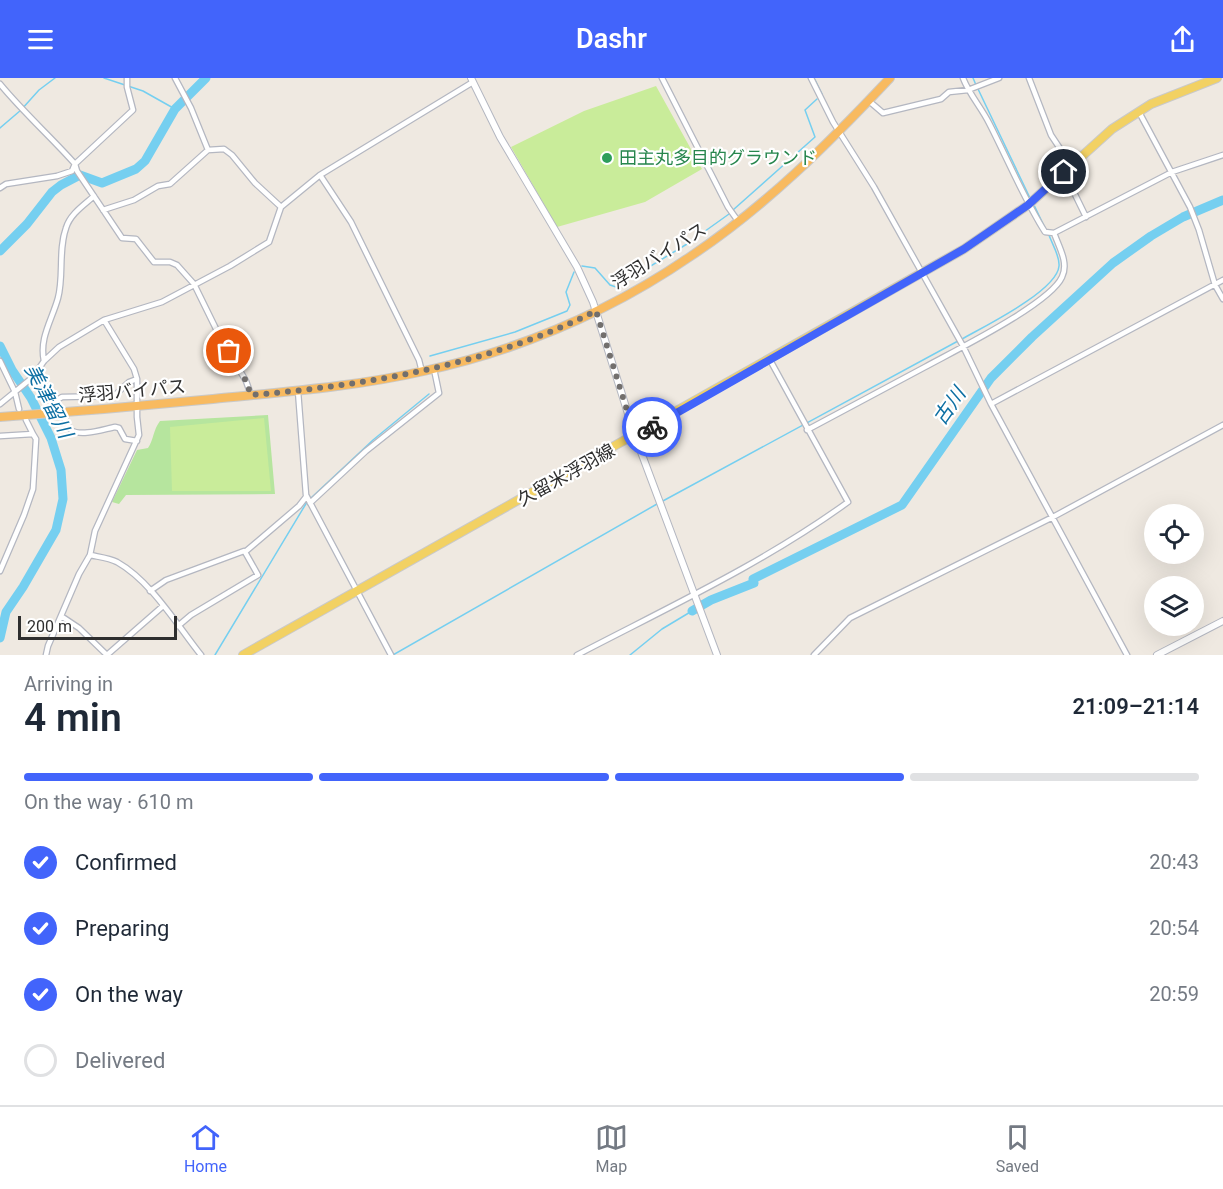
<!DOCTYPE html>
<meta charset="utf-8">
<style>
:root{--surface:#fff;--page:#f6f6f7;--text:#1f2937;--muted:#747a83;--line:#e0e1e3;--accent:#4264fb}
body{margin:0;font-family:Roboto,"Noto Sans JP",sans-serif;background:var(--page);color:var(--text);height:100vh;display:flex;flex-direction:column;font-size:22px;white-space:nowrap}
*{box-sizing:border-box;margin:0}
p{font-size:20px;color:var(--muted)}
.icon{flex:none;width:33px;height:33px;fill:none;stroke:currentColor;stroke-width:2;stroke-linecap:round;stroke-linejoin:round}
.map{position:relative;height:577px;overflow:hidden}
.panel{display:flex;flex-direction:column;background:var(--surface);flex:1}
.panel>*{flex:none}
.buttons{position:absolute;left:1144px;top:426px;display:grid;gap:12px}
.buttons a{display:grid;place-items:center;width:60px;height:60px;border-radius:50%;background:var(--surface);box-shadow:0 6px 24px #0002;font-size:30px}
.scale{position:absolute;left:18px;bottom:15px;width:159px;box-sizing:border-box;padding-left:6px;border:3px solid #2e2e2e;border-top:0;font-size:16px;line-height:21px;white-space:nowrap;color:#2e2e2e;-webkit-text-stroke:4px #fff;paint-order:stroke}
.pin{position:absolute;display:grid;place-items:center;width:51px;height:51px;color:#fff;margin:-26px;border:3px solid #fff;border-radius:50%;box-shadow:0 2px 6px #0007}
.courier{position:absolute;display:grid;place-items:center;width:60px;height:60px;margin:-30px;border:4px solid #4264fb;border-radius:50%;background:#fff;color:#222;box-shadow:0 2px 8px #0007}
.headline em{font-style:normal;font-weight:600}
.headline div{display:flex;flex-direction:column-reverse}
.headline{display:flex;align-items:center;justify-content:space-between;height:102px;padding:0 24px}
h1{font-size:39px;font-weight:600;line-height:45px}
.bar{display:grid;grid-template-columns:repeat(4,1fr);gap:9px 6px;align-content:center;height:72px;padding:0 24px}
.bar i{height:8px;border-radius:4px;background:var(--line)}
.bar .selected{background:var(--accent)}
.bar p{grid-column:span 4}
ol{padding:0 24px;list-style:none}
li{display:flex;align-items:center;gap:18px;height:66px}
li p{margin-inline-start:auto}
li .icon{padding:6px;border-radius:50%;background:var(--accent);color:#fff;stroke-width:4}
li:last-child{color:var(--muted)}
li i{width:33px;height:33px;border:3px solid var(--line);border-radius:50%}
header{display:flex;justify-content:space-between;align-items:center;height:78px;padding:0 24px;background:var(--accent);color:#fff;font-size:27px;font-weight:600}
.dock{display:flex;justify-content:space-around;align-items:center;height:84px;border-top:2px solid var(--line);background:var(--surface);font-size:16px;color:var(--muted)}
.dock a{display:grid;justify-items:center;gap:3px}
.dock .selected{color:var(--accent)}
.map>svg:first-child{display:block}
.green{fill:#b6e59e}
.pitch{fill:#c9ec9a}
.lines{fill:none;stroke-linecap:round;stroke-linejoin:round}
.stream{stroke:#75cff0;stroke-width:1.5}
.river{stroke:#75cff0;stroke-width:9}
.minor-casing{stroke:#b4b7c1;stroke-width:7}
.tertiary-casing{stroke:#b4b7c1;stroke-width:8}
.primary-casing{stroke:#c9c9c9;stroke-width:10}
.trunk-casing{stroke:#c9c9c9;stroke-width:10}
.minor{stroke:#fff;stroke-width:4.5}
.tertiary{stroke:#fff;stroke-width:6}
.primary{stroke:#f2d163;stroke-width:8}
.trunk{stroke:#f8ba60;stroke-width:8}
.done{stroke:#726f6d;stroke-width:6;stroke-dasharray:0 10.8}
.route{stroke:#4264fb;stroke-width:8}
.leisure-dot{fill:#2e9e5b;stroke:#fff;stroke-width:2}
.labels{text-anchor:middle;stroke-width:4.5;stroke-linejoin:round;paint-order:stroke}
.leisure-label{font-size:18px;fill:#27864d;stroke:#fff;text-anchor:start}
.street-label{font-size:18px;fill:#2e2e2e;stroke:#fff}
.water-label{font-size:20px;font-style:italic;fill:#0d6fa3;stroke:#fff}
</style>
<header><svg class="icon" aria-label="menu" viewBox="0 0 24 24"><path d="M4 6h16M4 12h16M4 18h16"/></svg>Dashr<svg class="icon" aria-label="share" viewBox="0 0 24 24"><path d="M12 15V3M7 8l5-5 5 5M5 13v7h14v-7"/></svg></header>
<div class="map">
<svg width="1223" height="577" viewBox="0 0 1223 577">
<rect width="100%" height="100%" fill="#efe9e1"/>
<path class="green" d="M268 337 275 416 126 417 119 426 112 424 137 372 148 370C154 361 153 352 160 343Z"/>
<path class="pitch" d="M656 8 702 91 645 124 557 149 511 69 584 33Z
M264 340 271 413H172L170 349Z"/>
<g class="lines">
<path class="stream" d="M104 0 143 13 175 31
M814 0 822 16
M973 0 976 7
M978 11 1030 120
M0 50 21 32 39 12 55 0
M1034 127 1045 150
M733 132 815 59 805 32 817 21
M582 188 595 190 610 207 616 209 687 166 729 136
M962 261C983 249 1057 213 1059 188 1060 178 1052 166 1049 157
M430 278 515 254 567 233 570 227 566 214 574 194
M311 420 373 362 429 316
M661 424 958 263
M215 577 307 424
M393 577 657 426
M630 577 662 551 692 533"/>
<path class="river" d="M0 173 27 146 52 114 61 107 80 97 102 105 136 91 145 83 175 31 206 0
M0 268 12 292 31 320 51 360 61 392 63 421 56 452 23 509 6 534 0 560
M692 533 711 522 754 505 753 501 902 427 991 300 1032 259 1113 185 1151 158 1183 139 1223 122"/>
<g class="minor-casing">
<path id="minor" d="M175 0 191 30 208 72
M662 0 728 129 738 143
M811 0 833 44 874 109 963 268 991 326 1127 577
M963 0C969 16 981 29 989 45 1008 82 1023 119 1045 154L1054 155 1172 94 1223 77
M1029 0 1051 57 1071 87
M0 6C23 34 51 59 75 86L77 93 122 160 136 161 154 184H170L177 187 194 206 220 259 246 303 251 317
M869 23 883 35 941 21 949 14 968 12 999 0
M1139 34 1190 129 1199 152 1215 207 1223 221
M1064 94 1086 139
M320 97 351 144 419 282 422 294
M0 110 6 106 57 98 72 93 75 86 133 32 127 9V0
M103 132 134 122 158 108 170 106 208 72 224 71 232 77 255 105 281 129
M0 283 15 314 19 331
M44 283C39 260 52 242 58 220 64 198 58 172 66 150 70 136 84 127 94 118
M298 313 306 417 391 577
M0 326 33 299 44 283 59 269 104 242 162 224 230 188 269 164 281 129 320 97 473 4
M991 326 1223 202
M57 328V322L62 319 114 318 129 304 137 301
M64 339C66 344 68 349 71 352 81 359 104 351 115 349L119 350 125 361 137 363
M807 352C846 331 886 310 925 289 954 273 1050 226 1062 199 1069 185 1059 169 1054 155
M0 358 33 356 26 342
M310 425 366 373 439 315 434 291
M90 477C99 479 109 480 117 484 151 503 177 547 201 577
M0 493 24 437 33 411 36 361 33 356
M150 513 166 502 244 473 245 474 299 428 306 419
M61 538 79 550 107 577 163 528
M178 548 191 537 258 497 245 474
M46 577 48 568 79 496 90 477 95 453 139 357 137 339V301L134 291 104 242
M577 577C669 529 764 485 848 424L770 282
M814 577 850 540 1053 439 1223 347"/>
</g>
<g class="tertiary-casing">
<path id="tertiary" d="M471 0 500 59 577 189 593 224 635 358 717 577
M1157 577 1223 543"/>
</g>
<g class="primary-casing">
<path id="primary" d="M243 577 964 171 1028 127 1112 51 1151 26 1217 0"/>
</g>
<g class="trunk-casing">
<path id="trunk" d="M0 339C71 334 142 328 213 321 283 314 354 309 424 293 519 272 611 233 691 178 766 128 829 65 890 0"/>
</g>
<use href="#minor" class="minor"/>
<use href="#tertiary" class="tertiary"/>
<use href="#primary" class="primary"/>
<use href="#trunk" class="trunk"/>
</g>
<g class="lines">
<path class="done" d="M229 273 246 303 251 317C370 307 488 287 596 233L635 358 652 349"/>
<path class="route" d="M652 349 964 171 1028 127 1064 94"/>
</g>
<circle class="leisure-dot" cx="607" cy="80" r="6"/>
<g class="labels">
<g class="leisure-label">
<text x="619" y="86">田主丸多目的グラウンド</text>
</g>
<g class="street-label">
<text transform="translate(659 178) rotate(-32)" y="6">浮羽バイパス</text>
<text transform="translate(132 313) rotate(-5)" y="6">浮羽バイパス</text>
<text transform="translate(566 397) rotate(-29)" y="6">久留米浮羽線</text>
</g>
<g class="water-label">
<text transform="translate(49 323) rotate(63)" y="7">美津留川</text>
<text transform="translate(949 328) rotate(-55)" y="7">古川</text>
</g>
</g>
</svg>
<div class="buttons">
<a><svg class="icon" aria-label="locate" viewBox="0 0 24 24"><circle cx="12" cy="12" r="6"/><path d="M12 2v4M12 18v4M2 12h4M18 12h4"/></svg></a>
<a><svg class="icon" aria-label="layers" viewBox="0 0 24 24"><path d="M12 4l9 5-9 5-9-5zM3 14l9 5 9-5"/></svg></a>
</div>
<div class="scale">200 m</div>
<div class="pin" style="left:229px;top:273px;background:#ea580c"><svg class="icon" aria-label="bag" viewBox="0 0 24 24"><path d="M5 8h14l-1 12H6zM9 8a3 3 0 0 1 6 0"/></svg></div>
<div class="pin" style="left:1064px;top:94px;background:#1f2937"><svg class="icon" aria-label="home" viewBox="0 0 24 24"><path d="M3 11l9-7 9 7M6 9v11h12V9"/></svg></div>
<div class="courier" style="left:652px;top:349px"><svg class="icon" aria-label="bike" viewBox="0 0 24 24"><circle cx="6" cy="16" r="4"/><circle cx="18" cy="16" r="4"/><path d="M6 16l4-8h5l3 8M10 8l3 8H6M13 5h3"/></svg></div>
</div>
<section class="panel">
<div class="headline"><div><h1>4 min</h1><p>Arriving in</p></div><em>21:09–21:14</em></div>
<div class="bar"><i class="selected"></i><i class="selected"></i><i class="selected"></i><i></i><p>On the way · 610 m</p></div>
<ol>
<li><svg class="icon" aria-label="check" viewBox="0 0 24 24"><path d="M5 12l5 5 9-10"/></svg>Confirmed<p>20:43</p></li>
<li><svg class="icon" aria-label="check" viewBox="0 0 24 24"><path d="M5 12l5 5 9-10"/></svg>Preparing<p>20:54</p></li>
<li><svg class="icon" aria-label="check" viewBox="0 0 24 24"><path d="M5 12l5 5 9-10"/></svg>On the way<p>20:59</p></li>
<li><i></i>Delivered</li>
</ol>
</section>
<nav class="dock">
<a class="selected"><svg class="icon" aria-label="home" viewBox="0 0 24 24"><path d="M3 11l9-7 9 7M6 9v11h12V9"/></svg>Home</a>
<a><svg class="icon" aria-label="map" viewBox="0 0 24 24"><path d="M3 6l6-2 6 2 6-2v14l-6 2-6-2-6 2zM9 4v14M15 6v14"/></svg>Map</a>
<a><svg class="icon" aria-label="saved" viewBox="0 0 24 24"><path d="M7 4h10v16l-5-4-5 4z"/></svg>Saved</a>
</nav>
